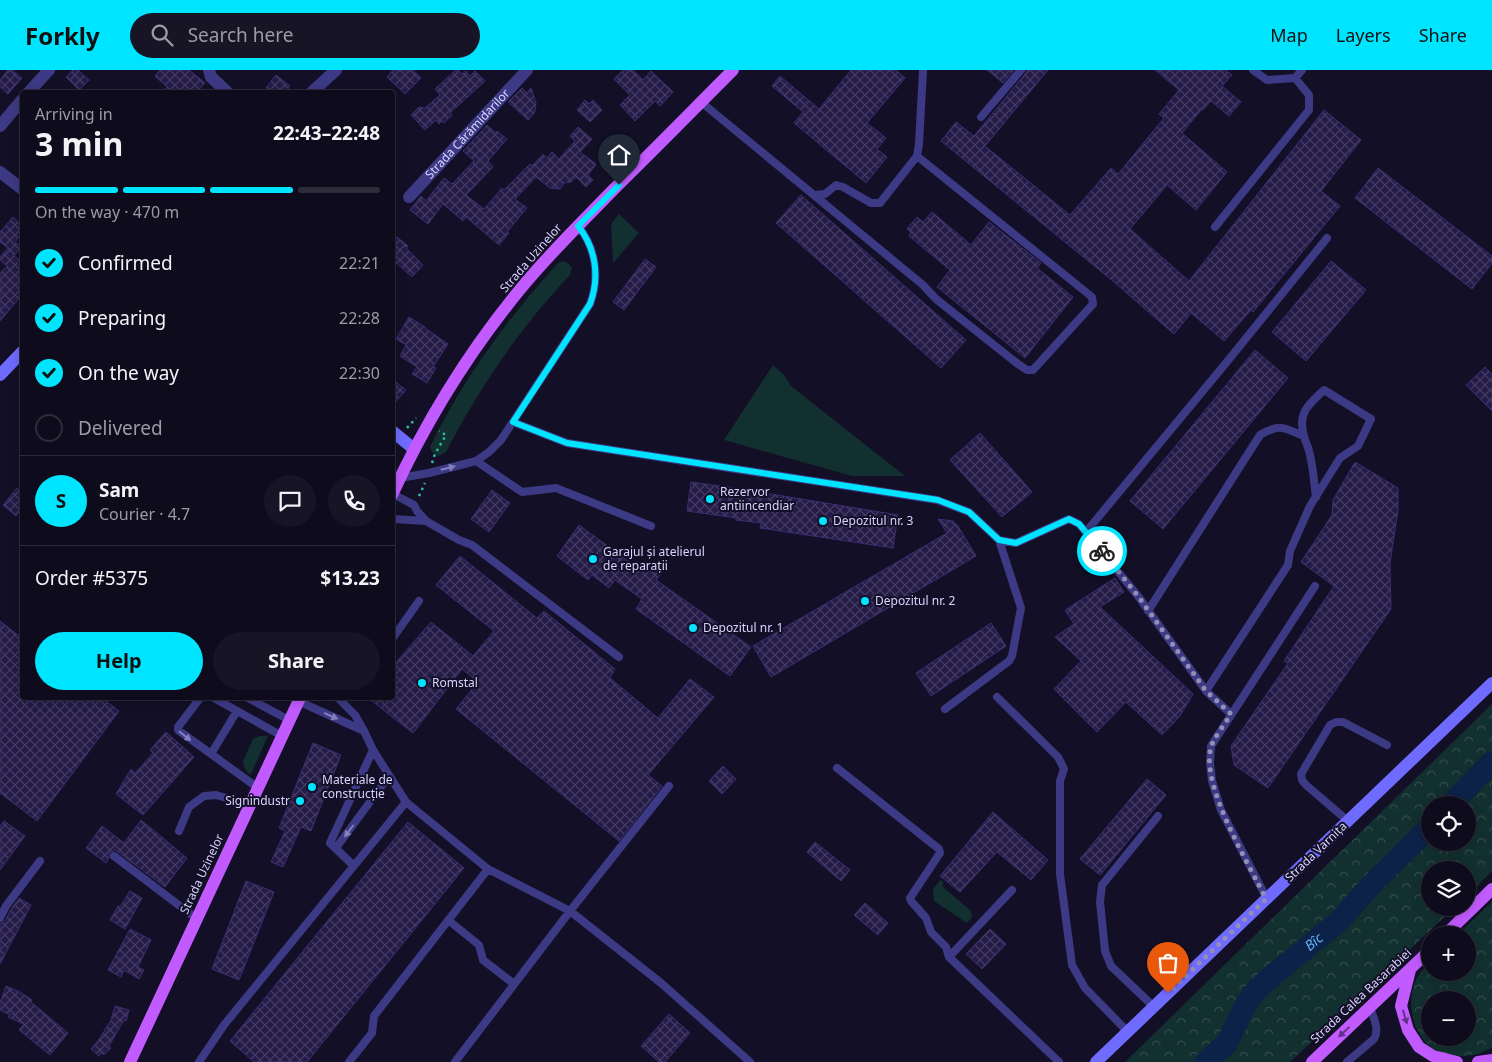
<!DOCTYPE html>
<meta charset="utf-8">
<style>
:root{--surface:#0e0b1c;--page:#171425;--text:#f1f3f6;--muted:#9b9ba3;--line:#2e2b3b;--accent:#00e5ff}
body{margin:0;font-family:"Noto Sans",sans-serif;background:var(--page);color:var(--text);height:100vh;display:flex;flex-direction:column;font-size:19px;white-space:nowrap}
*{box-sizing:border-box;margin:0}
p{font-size:16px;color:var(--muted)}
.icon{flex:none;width:28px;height:28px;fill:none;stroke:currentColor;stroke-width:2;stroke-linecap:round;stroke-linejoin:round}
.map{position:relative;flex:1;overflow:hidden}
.side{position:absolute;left:20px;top:20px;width:375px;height:610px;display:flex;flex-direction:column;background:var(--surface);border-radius:5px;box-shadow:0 2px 12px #0003,0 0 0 1px var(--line)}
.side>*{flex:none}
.buttons{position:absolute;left:1421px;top:726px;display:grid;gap:10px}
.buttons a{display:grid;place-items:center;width:55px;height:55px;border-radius:50%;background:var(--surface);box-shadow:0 2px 12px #0003,0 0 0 1px var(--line);font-size:25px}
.pin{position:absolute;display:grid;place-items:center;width:42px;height:42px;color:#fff;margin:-51px -21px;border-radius:50% 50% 50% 0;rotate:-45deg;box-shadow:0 0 5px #0007}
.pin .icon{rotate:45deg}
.courier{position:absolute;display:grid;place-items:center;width:50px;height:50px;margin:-25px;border:4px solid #00e5ff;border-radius:50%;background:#fff;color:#222;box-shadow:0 1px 6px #0007}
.summary em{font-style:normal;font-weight:700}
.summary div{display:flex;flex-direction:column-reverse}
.summary{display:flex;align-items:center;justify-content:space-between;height:85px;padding:0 15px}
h1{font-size:32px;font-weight:700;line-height:38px}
.bar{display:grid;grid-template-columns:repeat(4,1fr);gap:8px 5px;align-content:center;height:60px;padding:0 15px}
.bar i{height:6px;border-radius:4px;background:var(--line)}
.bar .active{background:var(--accent)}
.bar p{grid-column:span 4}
.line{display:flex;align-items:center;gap:12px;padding:0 15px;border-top:1px solid var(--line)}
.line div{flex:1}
.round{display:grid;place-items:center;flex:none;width:52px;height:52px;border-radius:26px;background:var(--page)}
ol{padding:0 15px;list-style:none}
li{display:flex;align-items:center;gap:15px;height:55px}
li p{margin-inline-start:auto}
li .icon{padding:5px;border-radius:50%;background:var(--accent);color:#111;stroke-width:4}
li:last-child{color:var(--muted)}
li i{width:28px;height:28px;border:2px solid var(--line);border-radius:50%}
.cta{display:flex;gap:10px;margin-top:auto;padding:10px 15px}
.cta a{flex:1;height:58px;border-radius:30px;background:var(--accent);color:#111;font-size:20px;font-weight:700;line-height:58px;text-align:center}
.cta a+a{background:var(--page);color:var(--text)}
header{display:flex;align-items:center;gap:30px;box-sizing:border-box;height:70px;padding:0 25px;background:var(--accent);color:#111}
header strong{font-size:24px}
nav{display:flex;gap:28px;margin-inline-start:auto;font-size:18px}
.search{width:350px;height:45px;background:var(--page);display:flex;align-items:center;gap:12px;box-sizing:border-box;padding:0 18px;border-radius:28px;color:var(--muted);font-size:19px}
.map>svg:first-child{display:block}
.grass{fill:#12302f}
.forest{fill:url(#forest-crowns);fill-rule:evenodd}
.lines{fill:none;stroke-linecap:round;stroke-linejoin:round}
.river{stroke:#0c2248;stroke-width:22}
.building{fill:url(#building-cross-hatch);stroke:#3b2d73}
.path{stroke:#2fb8b0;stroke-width:2.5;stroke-dasharray:2.5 4;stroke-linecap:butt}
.lane{stroke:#3d3a85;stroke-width:8}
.street{stroke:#3d3a85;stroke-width:12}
.secondary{stroke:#6f6bff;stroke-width:12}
.primary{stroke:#c25bff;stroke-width:12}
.oneway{fill:#837fbc}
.oneway2{fill:#623188}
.done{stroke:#948fb3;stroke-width:5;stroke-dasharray:0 9}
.route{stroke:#00e5ff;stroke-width:6}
.poi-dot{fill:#00e5ff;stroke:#130f26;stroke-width:2}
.labels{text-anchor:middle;stroke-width:4;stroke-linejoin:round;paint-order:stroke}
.street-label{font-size:12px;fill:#d9d4ff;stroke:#130f26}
.poi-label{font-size:12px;fill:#d9d4ff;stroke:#130f26;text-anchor:start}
.water-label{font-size:14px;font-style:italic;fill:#62b6ff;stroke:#130f26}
</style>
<header>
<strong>Forkly</strong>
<div class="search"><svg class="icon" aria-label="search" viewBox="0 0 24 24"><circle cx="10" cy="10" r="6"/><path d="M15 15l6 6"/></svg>Search here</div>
<nav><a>Map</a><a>Layers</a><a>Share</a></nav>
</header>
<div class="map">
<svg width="1492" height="992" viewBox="0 0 1492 992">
<defs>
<pattern id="forest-crowns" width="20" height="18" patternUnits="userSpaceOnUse" patternTransform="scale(1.25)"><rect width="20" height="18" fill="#12302f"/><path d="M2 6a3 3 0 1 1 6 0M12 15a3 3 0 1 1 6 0" fill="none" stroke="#344d4e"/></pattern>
<pattern id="building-cross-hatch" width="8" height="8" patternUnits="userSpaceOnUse" patternTransform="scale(1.25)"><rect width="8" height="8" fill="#241b47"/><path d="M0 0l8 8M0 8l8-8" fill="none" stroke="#433b63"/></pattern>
</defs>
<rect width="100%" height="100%" fill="#130f26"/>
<path class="grass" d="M619 144 639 163 613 193 611 154Z
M563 191 568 193 572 198 570 205C519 259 480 317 446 382L439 386 432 382 430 377C463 309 507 249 558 193Z
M773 295 784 305 791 316 905 406H852L724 370Z
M259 666H268L251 704 248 703 244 697 243 691 253 669Z
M940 810 944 813 942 816 971 841 972 847 967 853 934 831 933 819Z"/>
<path class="forest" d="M1492 634V801L1468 825V800H1430V838H1454L1290 992H1125ZM1430 735H1468V772H1430Z
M1492 832V977C1483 984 1471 986 1460 986 1452 985 1443 985 1437 981 1413 969 1405 933 1416 910 1419 903 1425 897 1430 892V902H1468V865H1457ZM1430 930H1468V968H1430Z"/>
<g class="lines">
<g class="river">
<path d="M1450 735 1492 692"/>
<path id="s1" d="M1206 992 1227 973 1246 934 1255 922 1266 911 1339 851 1374 812 1430 757"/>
</g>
</g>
<path class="building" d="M8 0H12L22 8 8 24 0 17V10Z
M73 0H78L89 10 79 20 66 7Z
M160 0H189L205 13 197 22H163L167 17 155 6Z
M393 0H413L421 8 405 24 387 7Z
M456 0H458L462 4 466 1 470 6 475 1 485 11 450 43 452 45 444 53 442 51 439 54 436 50 425 60 411 45 419 37 425 38 440 25 435 19Z
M623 0H633L643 10 651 1 673 22 660 36 655 31 635 51 620 35 630 25 614 9Z
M851 0H896L905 8 867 53 886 68 877 79 887 87 866 113 794 53 803 42 772 16 780 6 819 39Z
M987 0H1014L1003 13Z
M1027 0H1048L985 76 1070 145 1111 98 1118 104 1164 48 1159 44 1179 20 1155 0H1226L1232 5 1222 16 1241 32 1229 46 1211 31 1203 40 1202 39 1182 63 1227 102 1196 140 1167 115 1130 159 1189 211 1324 40 1361 70 1321 121 1340 136 1253 242 1251 240 1224 271 1191 243 1174 264 1114 212 941 71 956 52 974 66 1025 4Z
M276 5 290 16 286 22H272L266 18Z
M522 18 527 23 531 18 536 33 535 42 528 50 508 32Z
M585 30 589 34 593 30 602 40 590 52 577 40Z
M487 55 496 63 497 61 507 69 488 91 493 97 466 125 484 139 502 118 504 120 530 94 532 96 543 84 547 88 552 82 559 89 575 71 570 66 578 57 592 69 580 82 596 94 588 105 593 110 586 117 576 107 571 112 564 113 560 119 550 118 536 107 515 129 527 138 507 162 509 163 499 175 466 147 463 151 443 134 428 154 410 140 421 126 426 131 444 108 452 114 474 91 463 81Z
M1378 98 1492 186V193L1472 219 1355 128Z
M801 125 966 270 941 298 776 153Z
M932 142 971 175 989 152 1041 193 1037 198 1073 227 1025 288 937 217 950 200 909 166 911 162 907 159 917 147 923 152Z
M13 147 22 155V163L15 172 22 177 14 186 20 190 17 193 22 198V225L0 251V203L7 196 0 190V187L8 178 0 172V162Z
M397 167 408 176 406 178 423 195 412 207 392 189V172Z
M645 189 656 197 624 240 613 232Z
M1331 191 1366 220 1306 291 1272 262Z
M409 247 425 257V258L448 274 433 297 436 298 427 313 412 304 417 297 400 286 406 275 396 269Z
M1255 280 1288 308 1163 459 1130 431Z
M1485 297 1492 304V341L1466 315Z
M392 309 406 320 392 336Z
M980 363 1032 422 1002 447 950 390Z
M1355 392 1398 418V441L1390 493 1391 539 1268 718 1234 695 1231 676 1288 593 1284 591 1334 516 1301 492 1332 445 1333 430Z
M691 412 734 418 733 420 765 424V423L898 445 893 478 760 458 761 453 736 450V448L687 441Z
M17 418 22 423V438L16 446 3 435Z
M492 420 510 433 489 462 471 449Z
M938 449 953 451 958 456 976 486 771 607 753 576 947 463Z
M579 455 642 501 647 494 661 504 656 510 751 577 730 606 636 539 642 529 615 510 609 518 592 505 588 510 557 486Z
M460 486 537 548 544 541 615 599 610 608 658 648 690 609 714 627 648 705 662 716 619 771 456 639 478 612 462 599 413 663 368 628H392V597L431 552 473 586 494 561 436 515Z
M1115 508 1124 522 1100 537 1193 624 1180 646 1162 665 1126 632 1097 662 1054 619 1081 591 1055 567 1074 554 1065 540Z
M0 551 22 568V628H102L119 641 37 751 0 723Z
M991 553 1006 576 931 626 916 603Z
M166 662 194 687 143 745 116 724 131 699 135 703 153 683 150 680Z
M313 673 341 685 311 761 301 757 283 797 271 792 285 761 279 758Z
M723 696 736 709 722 724 709 711Z
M1147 709 1166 725 1100 805 1080 789Z
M993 742 1048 790 1031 810 997 782 960 822 940 806Z
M141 750 187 788 165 817 115 780 109 783V788L106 793 86 778 102 756 124 773Z
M4 751 25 766 0 800V756Z
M408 752 464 798 307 992H254L230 971Z
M815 772 850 800 841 811 807 782Z
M246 811 274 822 239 910 212 899Z
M130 821 142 828 125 859 110 850 118 836 120 837Z
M19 828 31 835 0 894V854L5 851 11 839Z
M865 833 888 853 878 865 854 845Z
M130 859 151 870 138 897 144 900 139 909 124 900 121 907 108 900Z
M990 859 1006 874 982 899 966 884Z
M6 916 20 922 32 930 31 932 68 963 50 985 19 960 24 954 8 947 10 945 0 940V933Z
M115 936 129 940 126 951 124 950 109 976 111 978 104 985 102 983 99 986 91 979 98 971 111 950Z
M669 944 690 963 665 992H659L641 976Z"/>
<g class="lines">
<path class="path" d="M407 358 416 348
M432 393 435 384 446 365 439 361
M419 426 425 413"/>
<path class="lane" d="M1253 0 1267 10 1295 8 1302 0
M701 32 923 215 936 229 1018 294 1027 300H1033L1093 234 1092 227 917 86
M981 47 1021 0
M815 125 825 124 836 115 843 117 871 133H880L917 86 919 74 923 0
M1215 157 1309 40V25L1295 8
M513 352 567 373 937 430 969 442 999 470 1016 473 1069 449 1079 454 1138 526 1206 621 1231 644
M476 391 522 422 556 418 651 456
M400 408 429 403 476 391 489 382 501 370 590 234C600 207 596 178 578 156
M393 424 414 435 417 441 426 451 459 470 472 475 619 587
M392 449 426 451
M1086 462 1226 293 1327 168
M1148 541 1260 365C1281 353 1283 358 1304 366
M392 569 419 531
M1206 621 1288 495 1290 481 1310 436 1340 388 1358 376 1371 349 1324 320C1309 334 1297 343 1304 366 1305 371 1308 376 1309 381 1313 395 1314 412 1316 427
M997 627 1058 687 1064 699 1060 711V804L1072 895 1085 918 1128 962
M200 628 178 657V660L258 718
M214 628 282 666
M248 628 289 650
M338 628 355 645 364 661 373 680 406 732 488 799 570 841 669 716
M298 631 364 661
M945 639 1009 591 1012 586 1021 538 999 470
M211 684 237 641
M837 698 939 779 940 783 910 828 911 831 926 848 931 862 946 877 949 887 1059 992
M1348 751 1306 715 1302 710 1301 704 1330 655 1336 652H1343L1387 675
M179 761 189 737 204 726 216 725 250 735
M336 778 389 706
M114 786 197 849
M354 796 330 773 373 680
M1267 829 1221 740 1212 711 1210 693 1211 676 1315 516
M0 848 6 836 40 791
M448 850 479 875 483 890 514 914
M949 887 1012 820
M1154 937 1111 896 1105 881 1100 832 1102 815 1158 746
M199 992 224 955 406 732
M349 992 372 963 374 946 488 799
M455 992 570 841 661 913 750 992
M1347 992 1374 969C1380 959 1373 947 1370 937"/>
<g class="street">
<path d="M209 0 211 7 227 22"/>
<path d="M29 22 49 0"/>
<path d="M312 22 336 0"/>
<path d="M0 56 22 30"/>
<path d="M0 102 22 119"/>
<path id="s2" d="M409 127 527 0"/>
</g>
<path class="secondary" d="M0 305 22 282
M392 361 414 379
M1096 992 1492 613"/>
<path class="primary" d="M392 425C426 351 470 280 522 217 551 182 584 150 615 118 655 79 694 39 733 0
M1445 865 1492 819
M1410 900 1401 936 1408 960 1419 977 1433 986 1457 992
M130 992 300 628
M1312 992 1430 880
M1478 992 1492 990"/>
</g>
<defs><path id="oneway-solid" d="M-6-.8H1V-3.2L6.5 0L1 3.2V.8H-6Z" transform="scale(1.25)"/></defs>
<g class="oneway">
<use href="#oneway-solid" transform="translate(448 398) rotate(-14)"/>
<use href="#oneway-solid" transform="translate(331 646) rotate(24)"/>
<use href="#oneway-solid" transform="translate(185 666) rotate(38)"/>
<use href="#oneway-solid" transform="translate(349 761) rotate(127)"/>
</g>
<g class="oneway2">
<use href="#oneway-solid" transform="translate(1405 947) rotate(74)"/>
<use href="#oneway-solid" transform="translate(1344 962) rotate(137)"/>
</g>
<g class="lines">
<path class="done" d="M1102 481 1138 526 1206 621 1231 644C1226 652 1213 669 1211 677 1200 715 1249 794 1266 829L1168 923"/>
<path class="route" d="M619 115 578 156C596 178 600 207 590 234L513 352 567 373 938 430 969 442 999 470 1016 473 1069 449 1079 454 1102 481"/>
</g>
<g class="poi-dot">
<circle cx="710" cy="429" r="5"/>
<circle cx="823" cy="451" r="5"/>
<circle cx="593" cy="489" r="5"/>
<circle cx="865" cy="531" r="5"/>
<circle cx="693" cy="558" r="5"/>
<circle cx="422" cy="613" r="5"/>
<circle cx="312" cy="717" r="5"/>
<circle cx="300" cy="731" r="5"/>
</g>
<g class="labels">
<g class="street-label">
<text dy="4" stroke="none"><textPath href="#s2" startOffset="86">Strada Cărămidarilor</textPath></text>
<text transform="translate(531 188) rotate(-49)" y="4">Strada Uzinelor</text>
<text transform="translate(1316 782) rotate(-44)" y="4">Strada Varnița</text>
<text transform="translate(202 804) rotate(-65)" y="4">Strada Uzinelor</text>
<text transform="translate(1361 926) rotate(-43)" y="4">Strada Calea Basarabiei</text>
</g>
<g class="poi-label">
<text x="720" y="426">Rezervor<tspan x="720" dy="14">antiincendiar</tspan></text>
<text x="833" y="455">Depozitul nr. 3</text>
<text x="603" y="486">Garajul și atelierul<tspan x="603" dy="14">de reparații</tspan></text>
<text x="875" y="535">Depozitul nr. 2</text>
<text x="703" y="562">Depozitul nr. 1</text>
<text x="432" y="617">Romstal</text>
<text x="322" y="714">Materiale de<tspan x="322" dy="14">construcție</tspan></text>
<text x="290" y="735" text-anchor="end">Signindustr</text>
</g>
<g class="water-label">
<text dy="5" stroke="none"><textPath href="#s1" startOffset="164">Bîc</textPath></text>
</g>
</g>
</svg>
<div class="buttons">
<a><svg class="icon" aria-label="locate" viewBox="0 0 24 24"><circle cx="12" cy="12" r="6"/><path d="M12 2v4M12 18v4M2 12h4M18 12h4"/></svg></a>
<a><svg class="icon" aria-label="layers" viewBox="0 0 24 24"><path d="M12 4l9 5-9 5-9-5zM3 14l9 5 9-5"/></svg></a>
<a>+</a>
<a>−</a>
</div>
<div class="pin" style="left:1168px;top:923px;background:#ea580c"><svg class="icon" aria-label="bag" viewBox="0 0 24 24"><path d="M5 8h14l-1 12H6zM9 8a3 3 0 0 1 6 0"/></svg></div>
<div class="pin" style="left:619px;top:115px;background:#1f2937"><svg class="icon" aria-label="home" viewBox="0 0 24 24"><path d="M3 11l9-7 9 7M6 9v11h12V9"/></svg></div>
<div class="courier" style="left:1102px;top:481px"><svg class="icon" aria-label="bike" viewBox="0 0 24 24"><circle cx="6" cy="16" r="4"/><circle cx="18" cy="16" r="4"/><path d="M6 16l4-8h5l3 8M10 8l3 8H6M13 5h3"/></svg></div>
<section class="side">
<div class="summary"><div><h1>3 min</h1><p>Arriving in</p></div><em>22:43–22:48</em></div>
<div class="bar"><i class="active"></i><i class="active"></i><i class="active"></i><i></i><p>On the way · 470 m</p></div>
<ol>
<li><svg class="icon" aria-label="check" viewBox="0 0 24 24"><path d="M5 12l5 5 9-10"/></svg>Confirmed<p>22:21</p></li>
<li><svg class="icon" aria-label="check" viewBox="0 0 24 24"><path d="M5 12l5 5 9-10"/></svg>Preparing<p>22:28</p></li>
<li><svg class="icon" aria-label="check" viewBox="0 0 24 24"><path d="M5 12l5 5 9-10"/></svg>On the way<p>22:30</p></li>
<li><i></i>Delivered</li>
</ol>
<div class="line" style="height:90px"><b class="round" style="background:var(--accent);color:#111">S</b><div><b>Sam</b><p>Courier · 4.7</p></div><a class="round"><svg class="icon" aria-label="chat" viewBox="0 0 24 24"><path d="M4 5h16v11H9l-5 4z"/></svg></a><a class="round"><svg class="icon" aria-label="phone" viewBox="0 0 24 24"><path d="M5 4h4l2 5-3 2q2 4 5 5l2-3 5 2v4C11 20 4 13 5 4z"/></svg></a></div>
<div class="line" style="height:65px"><div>Order #5375</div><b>$13.23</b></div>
<div class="cta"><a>Help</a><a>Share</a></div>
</section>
</div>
